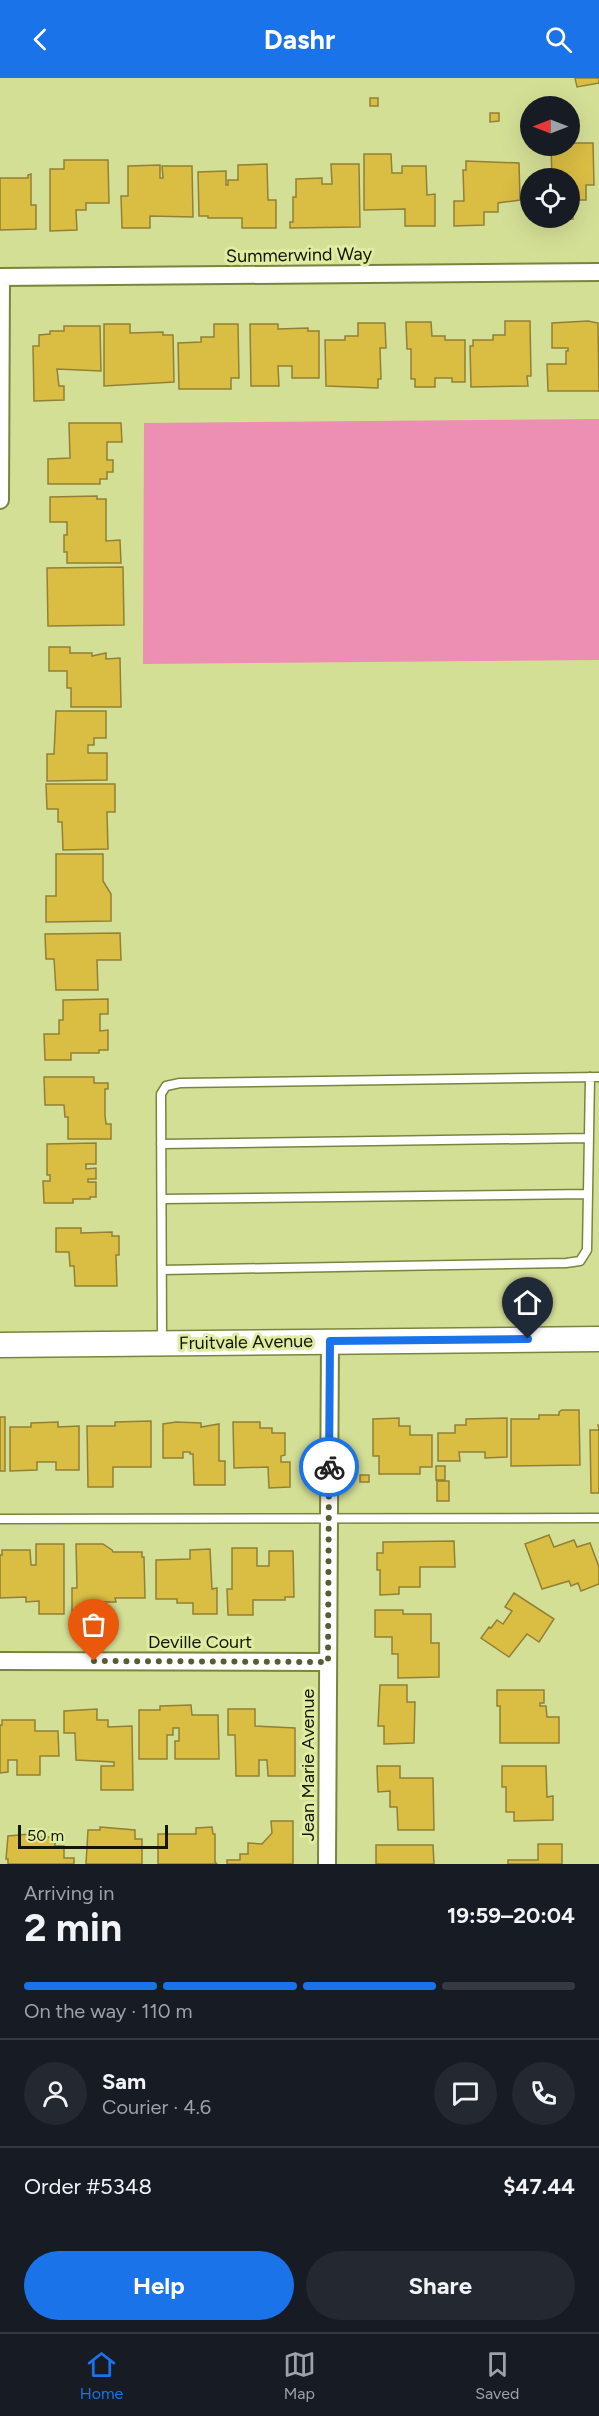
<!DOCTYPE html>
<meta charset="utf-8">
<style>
:root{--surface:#171b24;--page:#242831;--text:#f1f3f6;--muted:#9ea1a6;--line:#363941;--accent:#1a73e8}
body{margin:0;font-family:Figtree,sans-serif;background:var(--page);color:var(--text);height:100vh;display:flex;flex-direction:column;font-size:22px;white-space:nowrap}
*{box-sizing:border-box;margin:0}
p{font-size:20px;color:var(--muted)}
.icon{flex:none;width:33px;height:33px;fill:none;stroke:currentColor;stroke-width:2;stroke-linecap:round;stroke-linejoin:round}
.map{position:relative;height:1786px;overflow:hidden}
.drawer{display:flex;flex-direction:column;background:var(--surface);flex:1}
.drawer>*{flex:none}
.needle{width:39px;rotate:270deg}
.controls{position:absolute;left:520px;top:18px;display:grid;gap:12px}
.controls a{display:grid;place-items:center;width:60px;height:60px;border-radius:50%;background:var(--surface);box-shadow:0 6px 24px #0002;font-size:30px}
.scale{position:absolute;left:18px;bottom:15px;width:150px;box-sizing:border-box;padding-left:6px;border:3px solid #131600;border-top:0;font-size:16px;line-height:21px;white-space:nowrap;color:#131600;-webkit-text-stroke:4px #e1eca3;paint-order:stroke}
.pin{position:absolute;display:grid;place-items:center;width:51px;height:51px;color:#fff;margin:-62px -26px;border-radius:50% 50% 50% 0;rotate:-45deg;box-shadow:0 0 6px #0007}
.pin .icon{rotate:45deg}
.courier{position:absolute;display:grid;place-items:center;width:60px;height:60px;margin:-30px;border:4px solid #1a73e8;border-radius:50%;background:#fff;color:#222;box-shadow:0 2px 8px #0007}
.summary em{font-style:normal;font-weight:700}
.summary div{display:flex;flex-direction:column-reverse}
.summary{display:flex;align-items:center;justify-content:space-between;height:102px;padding:0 24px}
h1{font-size:39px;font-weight:700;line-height:45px}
.bar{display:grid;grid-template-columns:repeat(4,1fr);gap:9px 6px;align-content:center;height:72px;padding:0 24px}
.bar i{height:8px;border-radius:4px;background:var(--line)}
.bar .active{background:var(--accent)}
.bar p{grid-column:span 4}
.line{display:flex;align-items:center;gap:15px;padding:0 24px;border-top:2px solid var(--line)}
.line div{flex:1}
.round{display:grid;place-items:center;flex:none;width:63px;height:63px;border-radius:32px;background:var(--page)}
.button{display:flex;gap:12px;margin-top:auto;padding:12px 24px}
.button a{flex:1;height:69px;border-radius:36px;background:var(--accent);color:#fff;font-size:24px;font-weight:700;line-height:69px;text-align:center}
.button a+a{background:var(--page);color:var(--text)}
header{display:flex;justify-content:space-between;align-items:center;height:78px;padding:0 24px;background:var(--accent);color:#fff;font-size:27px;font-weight:700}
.tabs{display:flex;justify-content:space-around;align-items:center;height:84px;border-top:2px solid var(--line);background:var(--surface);font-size:16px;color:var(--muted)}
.tabs a{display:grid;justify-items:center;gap:3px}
.tabs .active{color:var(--accent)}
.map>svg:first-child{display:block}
.green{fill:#ed8eb3}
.building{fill:#dabd43;stroke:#928037;stroke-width:1.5}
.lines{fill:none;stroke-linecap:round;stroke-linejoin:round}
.lane-casing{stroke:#7b843e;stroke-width:11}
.street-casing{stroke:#7b843e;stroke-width:20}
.secondary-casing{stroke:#7b843e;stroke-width:27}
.lane{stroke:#fff;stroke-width:8}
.street{stroke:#fff;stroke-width:16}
.secondary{stroke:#fff;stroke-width:24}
.done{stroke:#575c34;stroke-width:6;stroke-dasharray:0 10.8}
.route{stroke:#1a73e8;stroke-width:8}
.labels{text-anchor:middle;stroke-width:6;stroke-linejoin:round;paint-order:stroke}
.street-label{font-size:18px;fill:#131600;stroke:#e1eca3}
</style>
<header><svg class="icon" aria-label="back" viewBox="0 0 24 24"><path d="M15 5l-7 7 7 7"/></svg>Dashr<svg class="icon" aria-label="search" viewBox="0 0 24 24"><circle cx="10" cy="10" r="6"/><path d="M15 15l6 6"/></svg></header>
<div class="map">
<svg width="599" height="1786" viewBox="0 0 599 1786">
<rect width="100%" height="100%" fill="#d4df96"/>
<path class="green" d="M599 341V582L143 586 144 345Z"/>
<path class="building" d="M575 0H599V5L577 9Z
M370 20H378V28H370Z
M490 35H499V43L490 44Z
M570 65H593L594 107H586V122H573V141H536V140H570V100H552L551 68H570Z
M364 76H391L392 95H402V88H426L427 117 435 116V148H405V131L364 132Z
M64 82H108L109 125H86V132H76L77 152 50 153V91H64Z
M466 83 519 85 520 122 498 125V134H484V147L454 148V123H464L463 92H466Z
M267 86 268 122H276V150H242V140H208V138H199L198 94 226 93V107H228V102H238V87Z
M331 86H359L360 149 290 150V144H293V119H296V101L322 100V106H332Z
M160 87V100H163L162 88H192L193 139 150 138V150H122L121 118H128V88Z
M31 96V127H36V151L0 152V100H28V97Z
M505 243H530L531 298H527L528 308 471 309 470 268H473V262H493V257H505Z
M588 243 598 245 599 313H548L547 286H566V273H568V270H552V245Z
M406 244H431L432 258H445V262H465V304H452V300H435V309H415V301H411V271H407Z
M358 245H385L386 270H380L381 301H378V310L326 308 325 262H345V258H358Z
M104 246H130V255L163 254V257H173L174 304 104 308Z
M214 246H238L239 300H231V311H179L178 265 201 264V259H214Z
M250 246H278V251L308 250V253H319V300H292V288H278L279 308H251Z
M64 248H100L101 293 57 291 59 308H64V322L34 323 33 268H39V257L50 256V253H64Z
M69 345H121L122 364H107V382H113V394H107V401H100V406H48V381L70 380Z
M97 418V421H106V463L120 462 121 485H67V474H64V457H67V444H50V419Z
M123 489 124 547 48 548 47 490Z
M49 569H70V575H92V578L106 575V581L120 580 121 629H71V610H67V593H49Z
M56 633H106V660H94V667H88V675H107V702L47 703V676H54Z
M46 706H115V734H107L108 771 63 772 62 744H58V731H47Z
M56 776H103V803L111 816V843L46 844V818H56Z
M120 855 121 882H97L98 912H56L54 881H46L45 856Z
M108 921V936H100V953L108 952V972H99V975H71V982H45L44 956H59V942H63V922Z
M44 999H94V1005H108V1011H105V1037L106 1046H111V1061H68V1039H65L64 1027H45Z
M96 1065V1086H86V1091L96 1090V1101H88V1104H96V1119H90V1121H73V1125H44L43 1103H50V1097H47V1066Z
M56 1150H81V1155L112 1154V1158H119V1177H116L117 1208H75L74 1188H70L69 1174H56Z
M562 1332H579L580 1387 511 1388V1341H539V1337H559V1334Z
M0 1339H5V1393H0Z
M399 1340V1348H410V1357H432V1389H420V1396H379V1378H373V1341Z
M507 1340V1379L485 1380V1374H459L460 1383H438V1355H455V1347H466V1341Z
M151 1343V1389H113V1409H88L87 1348H115V1344Z
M58 1344V1349L79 1348V1392H56V1384H37V1392L10 1393V1349H31V1345Z
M176 1344 201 1345V1349L219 1346V1383H225V1407H194L193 1376H190V1374H183V1380H163V1346Z
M233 1344H260V1350H272V1355H285V1377L281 1378V1384H290V1409L269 1410 268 1389 234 1390Z
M598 1347H599V1415H591L590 1352H599Z
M436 1388H445V1402H436Z
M360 1397H369V1404H360Z
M437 1403H449V1423H437Z
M549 1457 554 1469 574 1462 577 1469 590 1465 599 1489V1506L581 1513 578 1505 571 1508 569 1503 542 1511 525 1466Z
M454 1463 455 1489H420V1509H399V1516L380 1517V1492H377V1475H383V1464Z
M36 1466H64V1536H39V1523L26 1524V1519L0 1520V1477H2V1472H30L31 1487H36Z
M76 1466H103L112 1472 113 1474H142V1479H144L145 1520H115L116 1524H101V1536H72V1510H77Z
M232 1470H257V1488H269V1473H293L294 1519H285V1522H253V1537H228L227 1511H232Z
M210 1471 212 1511 217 1510V1536H193V1525H177V1521H156V1482L190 1481V1472Z
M514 1515 554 1541 539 1564 527 1556 509 1579 481 1560 489 1549 491 1550 497 1542 503 1546 512 1533 505 1529Z
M375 1532H403V1536H431V1565H439V1599L398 1600V1576H392V1559H375Z
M380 1607H407V1624H415L414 1665 384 1666V1648H378Z
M497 1612H544V1625H540V1628H546L547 1639H559V1665H500V1628H497Z
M191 1627 192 1637H218L219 1681H175V1663H179V1650H173V1657H167V1681H139V1632H160V1628Z
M97 1631V1642H108V1649L132 1648 133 1712H101V1688H114V1684L76 1682 75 1655H64V1633Z
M228 1631H255V1648L295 1650V1698H268L267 1682H259V1698H236L235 1657H228Z
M2 1642H35V1653H58L59 1678H40V1697H17V1682H8V1694L0 1695V1647H2Z
M377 1688H400V1700H433L434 1752H398L397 1729H390V1713L378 1714Z
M502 1688H546L547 1719 553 1718V1742L514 1743V1734H506V1709H502Z
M271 1743H293V1786H227V1782H240V1776H248V1765L262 1766 272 1755Z
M100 1749 135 1752V1761H142V1786H86L88 1752H100Z
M212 1749 213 1756H215V1784L217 1786H158V1756H196V1750Z
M30 1756V1759H55V1768H64V1780H74V1786H8V1781H6L8 1758Z
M538 1766H562V1786H508V1782H538Z
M376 1767H433L434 1786H376Z"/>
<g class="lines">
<g class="lane-casing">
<path id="lane" d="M161 1066 589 1060
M162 1121 588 1116
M162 1192 566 1185 580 1183 587 1172 590 999
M162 1263 161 1016 166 1008 180 1005 599 999
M0 1441 599 1440"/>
</g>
<g class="street-casing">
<path id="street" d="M0 199 599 194
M0 422 1 199
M0 1583 328 1584
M327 1786 330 1263"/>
</g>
<g class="secondary-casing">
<path id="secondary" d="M0 1267 599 1261"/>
</g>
<use href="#lane" class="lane"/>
<use href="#street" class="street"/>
<use href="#secondary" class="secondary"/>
</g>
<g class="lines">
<path class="done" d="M94 1583 328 1584 329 1389"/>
<path class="route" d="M329 1389 330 1263 528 1261"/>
</g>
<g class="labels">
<g class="street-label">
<text transform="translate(299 177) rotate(-1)" y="6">Summerwind Way</text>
<text transform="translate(246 1264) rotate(-1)" y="6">Fruitvale Avenue</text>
<text x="200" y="1570">Deville Court</text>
<text transform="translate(308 1687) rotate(-90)" y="6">Jean Marie Avenue</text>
</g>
</g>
</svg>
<div class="controls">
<a><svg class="needle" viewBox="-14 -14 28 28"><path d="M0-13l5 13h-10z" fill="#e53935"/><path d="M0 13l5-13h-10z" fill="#9ea1a6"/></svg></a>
<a><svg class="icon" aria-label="locate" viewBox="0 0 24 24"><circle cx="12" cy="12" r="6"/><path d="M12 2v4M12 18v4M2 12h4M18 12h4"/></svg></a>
</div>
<div class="scale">50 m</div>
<div class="pin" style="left:94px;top:1583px;background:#ea580c"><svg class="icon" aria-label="bag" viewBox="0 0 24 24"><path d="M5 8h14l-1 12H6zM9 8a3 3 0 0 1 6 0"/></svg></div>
<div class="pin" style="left:528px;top:1261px;background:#1f2937"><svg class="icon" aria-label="home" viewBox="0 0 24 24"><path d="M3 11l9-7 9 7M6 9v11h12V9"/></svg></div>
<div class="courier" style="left:329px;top:1389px"><svg class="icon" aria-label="bike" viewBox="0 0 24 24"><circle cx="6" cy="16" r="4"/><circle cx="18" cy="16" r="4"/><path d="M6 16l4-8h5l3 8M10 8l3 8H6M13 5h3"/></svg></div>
</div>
<section class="drawer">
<div class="summary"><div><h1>2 min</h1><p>Arriving in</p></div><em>19:59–20:04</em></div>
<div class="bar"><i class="active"></i><i class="active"></i><i class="active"></i><i></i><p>On the way · 110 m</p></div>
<div class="line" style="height:108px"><a class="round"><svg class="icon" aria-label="person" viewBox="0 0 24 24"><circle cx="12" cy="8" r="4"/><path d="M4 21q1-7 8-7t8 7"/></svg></a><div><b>Sam</b><p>Courier · 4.6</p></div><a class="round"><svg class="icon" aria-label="chat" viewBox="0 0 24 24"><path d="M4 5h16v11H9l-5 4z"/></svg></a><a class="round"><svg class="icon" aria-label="phone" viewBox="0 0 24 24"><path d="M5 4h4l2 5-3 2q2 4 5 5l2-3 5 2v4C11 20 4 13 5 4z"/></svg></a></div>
<div class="line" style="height:78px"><div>Order #5348</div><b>$47.44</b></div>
<div class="button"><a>Help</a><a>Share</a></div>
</section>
<nav class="tabs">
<a class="active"><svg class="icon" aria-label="home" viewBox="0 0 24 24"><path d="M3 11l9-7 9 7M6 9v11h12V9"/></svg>Home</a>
<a><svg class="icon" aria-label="map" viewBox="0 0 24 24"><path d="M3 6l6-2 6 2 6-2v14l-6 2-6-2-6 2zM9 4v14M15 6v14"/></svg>Map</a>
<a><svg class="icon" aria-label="saved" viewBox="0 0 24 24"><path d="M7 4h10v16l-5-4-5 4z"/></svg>Saved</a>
</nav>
